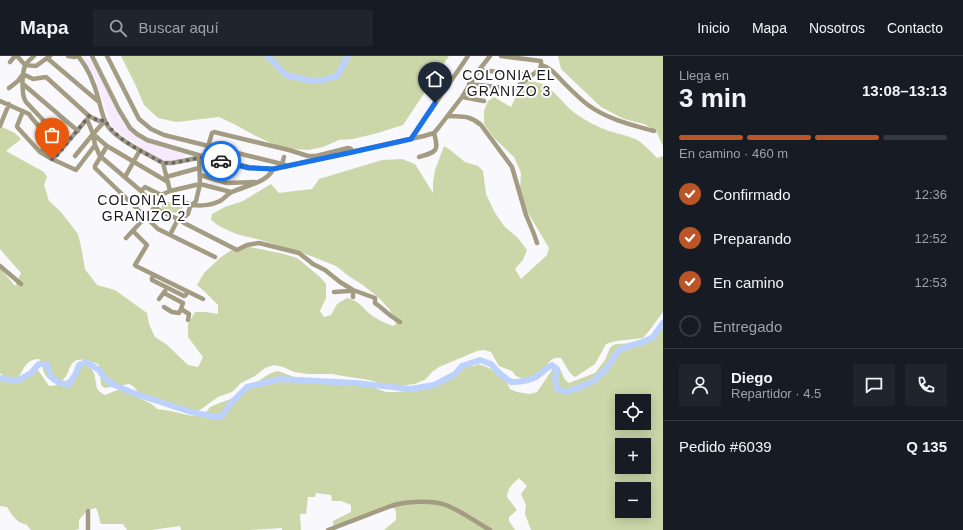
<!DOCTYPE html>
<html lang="es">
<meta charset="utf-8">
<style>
:root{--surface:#171b24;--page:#20242c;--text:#f1f3f6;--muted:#9ea1a6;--line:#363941;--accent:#bb5528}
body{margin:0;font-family:Arial,sans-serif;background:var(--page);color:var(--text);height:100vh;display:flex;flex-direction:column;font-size:15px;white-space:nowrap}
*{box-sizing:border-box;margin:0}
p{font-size:13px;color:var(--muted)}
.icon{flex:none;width:22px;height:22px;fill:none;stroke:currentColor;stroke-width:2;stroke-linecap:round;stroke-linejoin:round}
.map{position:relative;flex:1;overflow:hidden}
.panel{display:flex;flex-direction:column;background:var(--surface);width:300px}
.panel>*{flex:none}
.fabs{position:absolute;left:615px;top:338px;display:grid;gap:8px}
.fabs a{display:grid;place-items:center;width:36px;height:36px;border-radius:0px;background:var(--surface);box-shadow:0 2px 10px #0003;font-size:20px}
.pin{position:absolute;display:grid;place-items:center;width:34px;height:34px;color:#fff;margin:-41px -17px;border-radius:50% 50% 50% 0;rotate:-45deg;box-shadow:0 0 4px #0007}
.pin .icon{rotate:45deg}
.courier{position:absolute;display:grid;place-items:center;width:40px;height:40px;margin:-20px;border:3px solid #1a73e8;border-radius:50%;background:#fff;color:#222;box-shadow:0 1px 5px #0007}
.headline em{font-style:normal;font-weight:700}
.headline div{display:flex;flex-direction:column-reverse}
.headline{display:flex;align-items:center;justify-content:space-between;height:68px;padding:0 16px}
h1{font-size:26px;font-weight:700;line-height:30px}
.bar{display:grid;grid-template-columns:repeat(4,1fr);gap:6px 4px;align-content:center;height:48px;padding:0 16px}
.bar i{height:5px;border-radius:3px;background:var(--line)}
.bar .selected{background:var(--accent)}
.bar p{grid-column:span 4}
.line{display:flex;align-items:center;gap:10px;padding:0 16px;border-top:1px solid var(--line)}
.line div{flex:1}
.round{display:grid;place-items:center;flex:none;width:42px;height:42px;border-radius:0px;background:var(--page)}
ol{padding:0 16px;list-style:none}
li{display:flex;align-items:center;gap:12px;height:44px}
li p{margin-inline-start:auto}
li .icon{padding:4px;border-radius:50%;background:var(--accent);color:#fff;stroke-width:4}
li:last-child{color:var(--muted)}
li i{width:22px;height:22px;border:2px solid var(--line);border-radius:50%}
header{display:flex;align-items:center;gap:24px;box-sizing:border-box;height:56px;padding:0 20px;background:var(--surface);border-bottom:1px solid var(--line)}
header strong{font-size:19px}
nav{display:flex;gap:22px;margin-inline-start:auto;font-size:14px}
.search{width:280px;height:36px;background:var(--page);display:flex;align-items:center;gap:10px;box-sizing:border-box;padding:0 14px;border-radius:0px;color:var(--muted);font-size:15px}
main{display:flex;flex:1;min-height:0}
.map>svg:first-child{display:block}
.commercial{fill:#f6eafe}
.green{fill:#cbd7a9;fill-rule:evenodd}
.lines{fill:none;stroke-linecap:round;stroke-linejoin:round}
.river{stroke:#bcd1fd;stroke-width:6}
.minor{stroke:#a49c82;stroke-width:4.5}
.done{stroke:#69676d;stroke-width:4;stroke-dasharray:0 7.2}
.route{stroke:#1a73e8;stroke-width:5}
.labels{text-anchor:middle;stroke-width:4;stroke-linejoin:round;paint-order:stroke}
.neighbourhood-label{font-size:14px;letter-spacing:1px;fill:#1b1920;stroke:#fff}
</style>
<header>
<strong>Mapa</strong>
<div class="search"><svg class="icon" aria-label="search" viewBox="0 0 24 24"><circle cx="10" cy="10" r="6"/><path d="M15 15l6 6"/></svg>Buscar aquí</div>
<nav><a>Inicio</a><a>Mapa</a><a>Nosotros</a><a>Contacto</a></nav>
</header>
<main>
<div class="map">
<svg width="663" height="474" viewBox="0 0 663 474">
<rect width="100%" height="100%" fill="#f9f8fc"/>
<path class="commercial" d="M82 0H87L98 16 117 57 125 70 134 78 146 86 183 97 185 98V100L183 102 177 104 168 105 159 103 152 99 120 78 113 71 109 63 95 21Z"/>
<path class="green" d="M121 0H449L403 69 378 77 353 83 339 84 323 91 308 94 281 92 254 79 234 68 219 61 176 66 158 62 144 49 136 30Z
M558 0H663V90L656 75 644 68 624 63 601 51 561 13Z
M523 25C527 25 531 25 535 26 553 29 562 48 576 58 586 65 598 71 609 75 619 78 630 80 639 85 646 90 651 96 657 102L663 100V256L649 275 643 282 616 285 606 288 595 308 577 320 575 321C569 318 565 308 561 302 547 300 546 315 537 322H521L516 320 512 315 499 310 491 296 484 294 477 295 439 311 432 316 426 323 415 328 398 330 387 329 369 324 343 320 332 318H308L294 316 283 311 274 309 265 312 255 320 241 327 232 336 218 341 200 354 193 355H187L156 347 140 338 133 330 129 328 105 332 102 330C99 325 102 320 100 314 100 312 99 310 98 308 91 306 83 302 77 304 66 308 71 324 57 326 53 326 49 324 46 320 42 315 43 308 39 303 27 303 24 312 19 321 11 324 7 323 0 317V212L15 230 21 217 0 193V70L15 77 21 83 6 95 44 116 47 121 44 129 49 145 61 156 78 178 82 195 85 213 97 229 115 234 147 257 149 268 155 281 166 288 188 309 198 311 203 301 188 281V268L195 256H206L218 258V249L206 237 197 229 204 217 221 201 232 194 245 190 284 198 297 202 302 206 320 221 326 228V242L320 255 324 261 331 259 337 248 347 242C359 245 361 250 370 258 376 263 385 267 393 270L396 268 390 254 380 243 363 229 350 221 336 210 311 200 261 184 236 178 219 170 211 164 212 158 225 151 243 145 271 128 279 137 312 133 319 123 382 104 402 103 415 108 433 137V126L435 114 444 90 449 93 465 106 478 110 483 115 486 138 495 157 504 170 518 182 527 194 523 204 515 213 521 223 547 199 549 192 528 157 520 135 521 117 514 101 494 82 484 68V55L488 45 494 41 511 51Z
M163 145 183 149 181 158 161 154Z
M663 263V474H531L525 458 526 449 521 438 527 430 519 422C513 428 507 432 507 441L517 454 509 461V465L515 474H384L396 464V455L392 449 337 469H333V465L351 456V449L341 445H332L331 439 316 437 315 441H308L306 458H300L301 474H282V472L249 474H181L180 470 151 474H127L123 468H101C99 463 99 457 96 452 88 453 84 458 79 464V473L75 474H32L30 473 27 469 19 466 12 459 7 451 0 450V323C13 326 18 326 28 317 31 315 33 313 36 311L49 330C57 330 68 326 72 319 76 312 74 313 80 308L88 309C92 313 94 316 95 321 97 331 95 334 105 339L125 331 129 332C137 345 149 343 157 353L171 355 187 359 193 360 202 358 207 355 210 351 217 348 236 341 240 337 266 320 271 317 278 315 297 322 322 327 334 328H360L373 331 378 333 386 336H394L420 334 431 330 441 322 464 310H474L478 308 487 311 504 320 510 333 517 336 530 338 537 336 554 311 557 310C564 315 561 322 569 327L595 317 605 304 610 292 613 289 617 288C645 286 648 289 663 263ZM622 345H644V367H622ZM622 389H644V411H622ZM622 433H644V455H622Z"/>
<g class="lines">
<path class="river" d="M267 0C275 5 278 13 285 18 289 21 295 21 300 22 317 27 320 25 337 20L348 0
M0 322 17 325 31 317 39 308H47C51 325 53 325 69 329L76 317 79 309 86 306 99 314 103 320 112 328 136 338 191 356 212 360H222L230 348 247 331 279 323 355 327 411 333 434 329 454 319 462 310 480 304 491 308 499 317 511 326C520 326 528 325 536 321 542 317 546 312 552 309L557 313 555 323 557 333 565 336 577 332 594 325 606 313 619 294 629 290 643 286 653 281 663 267"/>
<path class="minor" d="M17 0 25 9 36 10 50 0
M34 0C31 3 27 6 25 10 22 17 21 39 26 46L45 66 51 78C50 85 46 92 40 96
M68 0 74 1 79 0
M78 0C89 13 95 29 99 45 101 53 103 62 107 69 115 83 149 99 163 107H172L203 101
M92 0 119 54 130 72 137 78 147 84 205 101 249 111 273 113 424 80 434 77 439 71 462 41 479 14 490 0
M107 0 139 63 151 73 164 79 282 108
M501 0 541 5V9C552 12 557 20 565 28 572 35 580 43 588 49 607 63 632 69 654 75
M47 2 99 46
M10 6 15 0
M479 14 532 19
M23 28 78 75
M469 28 514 33 540 13 541 9
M9 32 18 25 23 18 33 23 46 21 89 60 99 65 105 64
M462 41 484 45
M0 45 29 58 31 61 50 84
M23 55 17 70 18 72 40 96 52 103 76 114 95 89
M448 60C462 61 470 59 481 69L512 111 526 159 534 178 537 187
M87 63 93 78 95 89 100 100 141 135 150 145 155 151 162 156 178 163 186 168 237 194 247 189 259 187 299 197 313 208 325 214 340 226 353 234 375 242V247L379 250 391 260 400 266
M0 70 9 48
M93 78 103 67 102 65
M411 83 468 0
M107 90 95 110V112L158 173 215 201
M75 100 93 78 107 90 168 126
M205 101 212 77 214 76 289 94 308 100H316L348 92 351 93 353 96
M284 101 282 108 285 109
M419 101C437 96 439 95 434 77
M53 103 88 62
M163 107 170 135
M200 119 227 127 255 126
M125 121 140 94
M166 121 199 112
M141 135 145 131 161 139 170 135 200 128 231 136
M186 147C195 151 210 150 220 145 224 143 227 138 232 136 244 130 267 127 273 113
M133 175 147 189 135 209 136 210 203 243
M170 179 178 163 183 162 188 158 190 151 196 145 200 128 199 102
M126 182 155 151
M0 210 21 228
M154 219 152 222V224L184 240 186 239 187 235
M334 236 349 235 353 234V241
M164 237 183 247 181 253 189 258 188 264
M159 243 165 235
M164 251 172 256 179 257 181 253
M88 455V474
M328 474 391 450C406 445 432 444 446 449 461 455 476 466 490 474"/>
</g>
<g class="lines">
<path class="done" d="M52 103H54L89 60 99 65 105 64C114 83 145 97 163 107H172L205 101 221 105"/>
<path class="route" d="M221 105 249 112 273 113 353 96 411 83 435 47"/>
</g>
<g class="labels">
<g class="neighbourhood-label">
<text x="509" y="24">COLONIA EL<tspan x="509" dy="16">GRANIZO 3</tspan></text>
<text x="144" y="149">COLONIA EL<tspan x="144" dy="16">GRANIZO 2</tspan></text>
</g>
</g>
</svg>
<div class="fabs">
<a><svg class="icon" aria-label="locate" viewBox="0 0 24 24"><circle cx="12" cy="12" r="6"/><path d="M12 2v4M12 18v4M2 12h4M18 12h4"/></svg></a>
<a>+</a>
<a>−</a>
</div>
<div class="pin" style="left:52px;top:103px;background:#ea580c"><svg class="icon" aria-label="bag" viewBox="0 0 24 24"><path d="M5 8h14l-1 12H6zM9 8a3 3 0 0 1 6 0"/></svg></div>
<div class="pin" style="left:435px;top:47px;background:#1f2937"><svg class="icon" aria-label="home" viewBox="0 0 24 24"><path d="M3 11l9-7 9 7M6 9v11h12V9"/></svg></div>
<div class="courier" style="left:221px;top:105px"><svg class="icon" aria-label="car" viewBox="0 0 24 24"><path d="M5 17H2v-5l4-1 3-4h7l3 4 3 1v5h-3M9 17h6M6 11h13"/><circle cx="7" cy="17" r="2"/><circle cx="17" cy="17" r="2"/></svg></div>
</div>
<section class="panel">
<div class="headline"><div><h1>3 min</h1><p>Llega en</p></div><em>13:08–13:13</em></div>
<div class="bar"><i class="selected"></i><i class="selected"></i><i class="selected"></i><i></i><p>En camino · 460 m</p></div>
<ol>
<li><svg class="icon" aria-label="check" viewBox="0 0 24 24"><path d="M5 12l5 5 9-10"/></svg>Confirmado<p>12:36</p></li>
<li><svg class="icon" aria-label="check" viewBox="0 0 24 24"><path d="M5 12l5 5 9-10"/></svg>Preparando<p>12:52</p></li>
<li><svg class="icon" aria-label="check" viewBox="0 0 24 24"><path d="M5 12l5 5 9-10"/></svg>En camino<p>12:53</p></li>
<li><i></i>Entregado</li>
</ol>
<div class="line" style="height:72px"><a class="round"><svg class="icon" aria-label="person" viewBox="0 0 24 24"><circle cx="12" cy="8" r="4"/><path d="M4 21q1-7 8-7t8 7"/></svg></a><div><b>Diego</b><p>Repartidor · 4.5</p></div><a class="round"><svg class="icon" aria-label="chat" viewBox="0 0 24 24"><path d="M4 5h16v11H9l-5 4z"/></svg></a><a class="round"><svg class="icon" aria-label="phone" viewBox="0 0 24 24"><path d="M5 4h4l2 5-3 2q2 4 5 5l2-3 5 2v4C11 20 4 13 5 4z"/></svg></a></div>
<div class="line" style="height:52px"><div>Pedido #6039</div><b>Q 135</b></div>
</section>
</main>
